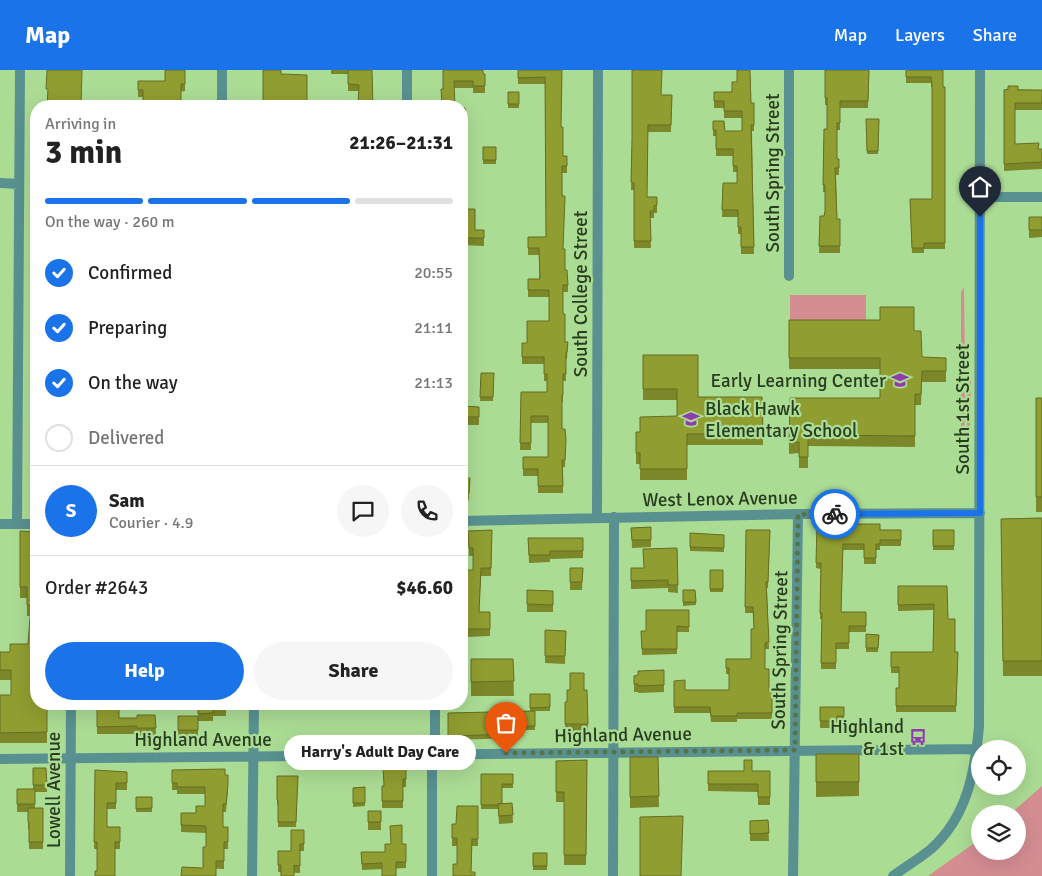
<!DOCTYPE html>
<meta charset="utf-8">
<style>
:root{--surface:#fff;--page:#f6f6f6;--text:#222;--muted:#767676;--line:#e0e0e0;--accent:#1a73e8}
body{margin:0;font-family:Signika,sans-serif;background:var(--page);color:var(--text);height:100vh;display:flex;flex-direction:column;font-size:19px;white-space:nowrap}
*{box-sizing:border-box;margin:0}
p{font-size:16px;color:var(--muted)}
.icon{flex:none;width:28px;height:28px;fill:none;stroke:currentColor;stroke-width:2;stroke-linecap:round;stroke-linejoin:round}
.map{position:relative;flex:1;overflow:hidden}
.details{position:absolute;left:30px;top:30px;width:438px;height:610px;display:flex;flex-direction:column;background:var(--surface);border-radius:20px;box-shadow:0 5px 20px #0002}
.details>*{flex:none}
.buttons{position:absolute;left:971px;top:670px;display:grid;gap:10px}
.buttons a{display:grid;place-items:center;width:55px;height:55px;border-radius:50%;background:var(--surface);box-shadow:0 5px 20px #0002;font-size:25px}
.pin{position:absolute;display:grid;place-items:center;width:42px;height:42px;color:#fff;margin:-51px -21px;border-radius:50% 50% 50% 0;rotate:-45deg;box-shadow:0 0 5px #0007}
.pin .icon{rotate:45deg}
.courier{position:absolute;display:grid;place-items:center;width:50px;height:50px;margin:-25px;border:4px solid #1a73e8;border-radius:50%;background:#fff;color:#222;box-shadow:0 1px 6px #0007}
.bubble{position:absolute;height:35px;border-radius:18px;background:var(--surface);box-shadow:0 5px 20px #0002;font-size:16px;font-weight:700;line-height:35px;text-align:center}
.overview em{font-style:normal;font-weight:700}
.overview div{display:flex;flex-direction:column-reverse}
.overview{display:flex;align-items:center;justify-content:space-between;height:85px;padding:0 15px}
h1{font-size:32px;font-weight:700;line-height:38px}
.bar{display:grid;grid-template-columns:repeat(4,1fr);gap:8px 5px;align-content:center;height:60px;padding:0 15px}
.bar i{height:6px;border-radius:4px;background:var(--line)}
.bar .selected{background:var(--accent)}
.bar p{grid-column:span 4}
.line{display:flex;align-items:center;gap:12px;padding:0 15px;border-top:1px solid var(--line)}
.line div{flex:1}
.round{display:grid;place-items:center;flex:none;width:52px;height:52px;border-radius:26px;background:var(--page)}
ol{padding:0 15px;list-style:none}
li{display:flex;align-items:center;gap:15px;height:55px}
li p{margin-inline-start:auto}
li .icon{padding:5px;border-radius:50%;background:var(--accent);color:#fff;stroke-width:4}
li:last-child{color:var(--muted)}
li i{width:28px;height:28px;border:2px solid var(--line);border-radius:50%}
.action{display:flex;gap:10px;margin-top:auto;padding:10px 15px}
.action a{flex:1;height:58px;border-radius:30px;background:var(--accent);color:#fff;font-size:20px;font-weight:700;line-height:58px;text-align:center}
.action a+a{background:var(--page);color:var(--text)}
header{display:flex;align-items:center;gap:30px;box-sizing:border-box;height:70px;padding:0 25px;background:var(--accent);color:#fff}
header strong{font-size:24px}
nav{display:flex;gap:28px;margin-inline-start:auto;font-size:18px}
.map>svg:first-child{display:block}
.green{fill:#d48e92}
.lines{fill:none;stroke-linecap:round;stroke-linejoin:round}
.minor{stroke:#599191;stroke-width:10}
.wall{fill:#7c8729}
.building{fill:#909d30;stroke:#656e22}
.done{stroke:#567448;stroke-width:5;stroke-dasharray:0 9}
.route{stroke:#1a73e8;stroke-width:6}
.labels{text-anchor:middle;stroke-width:4.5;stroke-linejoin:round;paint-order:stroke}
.street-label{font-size:19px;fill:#283c1f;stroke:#abdc94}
.poi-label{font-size:19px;fill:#283c1f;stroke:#abdc94;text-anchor:end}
</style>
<header>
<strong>Map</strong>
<nav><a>Map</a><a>Layers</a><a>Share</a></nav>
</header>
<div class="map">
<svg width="1042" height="806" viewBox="0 0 1042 806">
<rect width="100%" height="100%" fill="#abdc94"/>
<path class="green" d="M964 217 965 303 961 304V222Z
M790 225H866V257H790Z
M961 308H965L964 398 961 393Z
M967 308H971L969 396 967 399Z
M1042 716V806H928L980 769V781H1018V744H1010Z"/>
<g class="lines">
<path class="minor" d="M222 36V0
M407 36V0
M0 113 19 114
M980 127H1042
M789 206V0
M597 447 598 0
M461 451 798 444 980 443
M17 453 20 0
M0 454H36
M0 689 977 679
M70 806 71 634
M252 806 254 634
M432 806V694L435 671V634
M613 806 614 447
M793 806 798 444
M893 806C905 797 919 789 931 779 967 747 975 702 979 656L980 0"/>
</g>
<path class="wall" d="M185 0V21L143 27H138V11H165Z
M331 0H372L358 35 359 21H348V4H331Z
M443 0 485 4V23H473V18H454Z
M518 0H562L561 57 563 86 567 96V103H562L563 179 565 200 568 215V222H563V244L565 272H568L567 289H566V311H563V332H562V359L566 369 565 397H563V423H538V406H523V387H548V353H531V380H520L521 322H547V311H544V294H522V273H527L549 251V227H528V216L539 209V185H528V167H546L545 14H518Z
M825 0H869L868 38H840V60H837V89H839V105H836L837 149H840V183H819L820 146H824L825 141V122H823L824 59H827V35H825Z
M906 0H943V17L945 37V179H924V183H912L910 129H932V17H931V13H906Z
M750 9 751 33H754V61H752L754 184H741V164H738V147H722L723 113H737V102H733V86H716V66H713V51L725 61H742V48H724V38H714V22H732L737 12Z
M1008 19 1042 20V40H1015V74L1038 79H1042V99L1004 101V20Z
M508 22H519V38H508Z
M661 25H672L671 62H648L647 127H657V143H654V148H650L651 178H634V120H631V98L632 72Z
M461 38H465L466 62H463V83H461Z
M866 49H879L878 84H867Z
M483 77H496V94H483Z
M461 129 475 160H484V176L461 175Z
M1029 147H1042V167L1029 168Z
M461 203H464V225H461Z
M789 250 914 261 922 287 946 288V312H922L921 335H915V377L808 376V398H799V383L789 384V373L880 328V299H789Z
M643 285 698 327H762L763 375H687V410H640V394H636V362H640L677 346V330H643Z
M481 303H494L493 331H480Z
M1036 328H1042V442H1036Z
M461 336 479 337V355H465V387H461Z
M461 408H470L469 430H461Z
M1042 448V606H1003L1001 449Z
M817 454 880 460H901V476H880V480H876V494H864V480H843L841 542H866V562H849V579H836V599H821L822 549H820L821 499 816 498Z
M651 457V477L632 478 631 458Z
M492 460 491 506H481L479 542H490V566L467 567 466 541H461V500H473V486H469L468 461Z
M746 460H770L768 518H767L769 579H765V599L769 621H772V649H737V652H711L710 643H674V611L685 620H729V604H726V589H751L754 559 753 543H745Z
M933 460H954V480H933Z
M20 461 36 462V634H47V673H0V625H11V610H0V582H10L28 574 30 546H27V528H20Z
M690 463 724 465V482L690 481Z
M528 468H583V488L550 489V492L529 493Z
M677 478 678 523 668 522V518L631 519V498H644Z
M583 498 582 520H570V512Z
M710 500H723V522H710Z
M898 516H947L948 549 955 582H958L956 642H896V618H899V603H891V582H933L934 540 898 541Z
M527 520 553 521V542H527Z
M683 520H695L696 535 683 536Z
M689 540V562H677V584L642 585 641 561H646Z
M545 560 566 561 565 594 545 593Z
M866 564 879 565 878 582H866Z
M471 589H513L514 626H471Z
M664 600V622L638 623V622H634V613L638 605Z
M584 620H587L588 661 565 662V632H567Z
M530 624H550V641H535V660H515V668L448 670V643L530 641Z
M97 634 119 648H137L155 645 156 665 137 666V664H97Z
M198 634H226V646H213V651H198Z
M293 634H333V636L293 635Z
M820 637H844V654H837V658H820Z
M178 646H198V668H178Z
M816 684H859V726L816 727Z
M630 687H658L659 737 630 738Z
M587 690 586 795H564V732H556V691Z
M406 695V717H403V738H382V716H384Z
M33 698 47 715V722H35V738H43V779H29V760H28V742H17V719H33Z
M95 700 127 702V720H116V739H107V757H120V779H115L97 801V779H94Z
M172 700 225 705 228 721 226 742H223V757H228V779H224V799L203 798 206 777V763L181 762V743H196L205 736V724H177V720H172Z
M708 701H770V735H758V722L708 721Z
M481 704H513V718H502V733H512L513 753 499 754 498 739H481Z
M277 706H298L296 757H278V735H277Z
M365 717V736L353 737V718Z
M136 727H152V742H136Z
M478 736V776H472L471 802 475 806 457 794V776H452V754H456Z
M368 741H381V760H368Z
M768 750 769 771H750V751Z
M304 760V781H300V803L278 802V781H291Z
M402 774H406V798L362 800 361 782H385Z
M533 783H547V800H533Z"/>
<path class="building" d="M47 0H82L81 36H47L48 19H46Z
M165 0H185V14H181V36H143V20H138V11H165Z
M263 0H281V4L307 5V33H309V36H263Z
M348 0H372L373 36H341V35H358L359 15 348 14Z
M443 0H483V4H485V16H473V11H454L455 36H442L441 19H443Z
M518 0H562L561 57H563V86H567V96H562V126H565L563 179H565V200H567L568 215H563V244H565V272H568L567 282H566V304H563V325H562V359H565L566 369 565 390H562L563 416H538V399H523V387H548V346H531V373H520L521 322H547V304H544V287H522V273H527V251H549V220H528V209H540L539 178H528V167H546L545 7 518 8Z
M632 0H662L661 25H672L671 55H648L647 127H657V135L654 136V141H650L651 171H634V113L631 112 632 70Z
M737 0H750L751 33H754V55H751L754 177H741V157H738V140H722L723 113H737V96H733V79H716V60H713V51H724L725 61H742V41H724V31H714V22H732V12H737Z
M825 0H869L868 31H840V53H837V89H839V98H835L837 149H840V176H819L820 146H824L825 141V115H823L824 59H827V28H825Z
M906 0H943V17H945V173H924V178H912L910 129H932V11H931V7H906Z
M1008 16H1018V20H1042V33H1015V74L1039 73 1038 79H1042V92L1004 94V20L1008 19Z
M508 22H519V34H508Z
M461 38H465L466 55H462L463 76H461Z
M866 49H879L878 81H867Z
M483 77H496V90H483Z
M461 129H466V139H475V160H484V168H461Z
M1029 147H1042V160H1029Z
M461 203H464V218H461Z
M880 237H914V261H921L922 287 946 288V301H922L921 324H915V366L808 365V387H799V372L789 373 790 328H880V288H789V250H880Z
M643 285H698V327H762L763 364H687V399H640V383H636V362H640V347L677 346V319H643Z
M481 303H494L493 327H480Z
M1036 328H1042V427H1036Z
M461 336 479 337V347H465V380H461Z
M461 408H470L469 423H461Z
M1042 448V591H1003L1001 449Z
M817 454H880V460H901V470H880V474H876V488H864V474H843L841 542H866V556H849V573H836V593H821L822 543H820L821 493H816Z
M651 457V470H632L631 458Z
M492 460 491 498H481L479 542H490V559H467L466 534H461V500H473V478H469L468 461Z
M746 460H770L768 512H766L769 572 765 573V599H769V621H772V643H737V646H711L710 637H674V611L685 610V620H729V598H726V589H751V559H754L753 537H745Z
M933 460H954V476H933Z
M20 461 36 462V634H47V662L0 663V625H11V600H0V582H10V574H28L31 536 27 535V517H20Z
M690 463 724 465V478L690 477Z
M528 468H583V481H550V485H529Z
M677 478 678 515H668V510L631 511V498H644L643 479Z
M570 498H583L582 512H570Z
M710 500H723V519H710Z
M898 516H947L948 549H955V582H958L956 636H896V618H899V597H891V582H933L934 534 898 535Z
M527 520 553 521V535L527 534Z
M683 520H695L696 532H683Z
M646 540H689V557L677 556V579H642L641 561H646Z
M545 560 566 561 565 586H545Z
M866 564 879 565 878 578H866Z
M471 589H513L514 611 471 612Z
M664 600V615L638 616V614H634V606L638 605V601Z
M570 603H584V620H587L588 654H565V632H567V620H570Z
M530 624H550V637L530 638Z
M97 634H119V648H137V645H155L156 658H137V656L97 657Z
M198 634H226V638L213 639V643L198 644Z
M820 637H844V646H837V651H820Z
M535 641V656H515V664L448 666V643Z
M178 646H198V660H178Z
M816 684H859V712H816Z
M630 687H658L659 726 630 727Z
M587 690 586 785H564V722H556V691Z
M744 690H752V701H770V727H758V714H708V701H744Z
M406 695V709H403V731H382V716H384L383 696Z
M33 698H46L47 715H33Z
M225 699V705H228V714L226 734H223V757H228V772H224V791H216V806H181L182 797 203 798V777H206V756L181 755V743H196V736H205V717H177V713H172V700Z
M95 700 127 702V713H116V733H107V757H120V772H115V806H95V801H97V772H94Z
M481 704H513V714H502V733L498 734V735H481Z
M277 706H298L296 752H278V730H277Z
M365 717V733H353V718Z
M17 719H35V734H17Z
M136 727H152V738L136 739Z
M512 733 513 745 499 746 498 734Z
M457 736H478V769H472L471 802H475V806H453V794H457V768H452V754H456Z
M28 738H43V772H29V752H28Z
M368 741H381V752H368Z
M683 746 681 806H640V747Z
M768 750 769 763 750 764V751Z
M402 755V774H406V792H396V806H382V793L362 794 361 782H385V774H391L390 756Z
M291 760H304V774H300V796L294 795V806H281V795H278V781H291Z
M533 783H547V796H533Z"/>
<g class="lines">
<path class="done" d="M506 683 795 680 798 444H835"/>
<path class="route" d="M835 444 980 443V147"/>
</g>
<defs>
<g id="school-bare" transform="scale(1.35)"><path d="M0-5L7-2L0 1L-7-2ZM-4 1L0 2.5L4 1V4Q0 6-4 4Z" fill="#8f3dac" stroke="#abdc94" stroke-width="2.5" paint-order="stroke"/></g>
<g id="bus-bare" transform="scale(1.35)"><path d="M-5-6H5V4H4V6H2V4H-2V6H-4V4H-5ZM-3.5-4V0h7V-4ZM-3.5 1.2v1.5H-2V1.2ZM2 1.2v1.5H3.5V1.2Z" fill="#8f3dac" stroke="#abdc94" stroke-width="2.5" paint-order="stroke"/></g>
</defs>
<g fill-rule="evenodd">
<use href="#school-bare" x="900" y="310"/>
<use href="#school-bare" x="691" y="349"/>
<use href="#bus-bare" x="918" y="667"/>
</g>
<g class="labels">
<g class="street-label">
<text transform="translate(772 103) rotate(-90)" y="7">South Spring Street</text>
<text transform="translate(580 224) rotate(-90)" y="7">South College Street</text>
<text transform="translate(962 339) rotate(-90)" y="7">South 1st Street</text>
<text transform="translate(720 428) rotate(-1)" y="7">West Lenox Avenue</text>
<text transform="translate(779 580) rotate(-89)" y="7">South Spring Street</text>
<text transform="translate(623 664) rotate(-1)" y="7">Highland Avenue</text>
<text x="203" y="676">Highland Avenue</text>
<text transform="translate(53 720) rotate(-90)" y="7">Lowell Avenue</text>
</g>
<g class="poi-label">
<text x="886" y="317">Early Learning Center</text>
<text x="705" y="345" text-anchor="start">Black Hawk<tspan x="705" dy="22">Elementary School</tspan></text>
<text x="904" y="663">Highland<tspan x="904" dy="22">&amp; 1st</tspan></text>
</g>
</g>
</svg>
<div class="buttons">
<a><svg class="icon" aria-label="locate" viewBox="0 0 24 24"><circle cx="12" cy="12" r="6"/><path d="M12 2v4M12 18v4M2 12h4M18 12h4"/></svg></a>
<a><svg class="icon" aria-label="layers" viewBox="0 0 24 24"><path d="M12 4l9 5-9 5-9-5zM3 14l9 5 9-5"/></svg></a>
</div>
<div class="pin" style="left:506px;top:683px;background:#ea580c"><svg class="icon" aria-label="bag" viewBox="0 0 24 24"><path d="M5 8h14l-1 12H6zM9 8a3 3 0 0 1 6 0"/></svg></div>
<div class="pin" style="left:980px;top:147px;background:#1f2937"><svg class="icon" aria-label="home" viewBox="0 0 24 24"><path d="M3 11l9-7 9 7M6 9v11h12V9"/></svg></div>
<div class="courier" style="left:835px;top:444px"><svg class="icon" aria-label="bike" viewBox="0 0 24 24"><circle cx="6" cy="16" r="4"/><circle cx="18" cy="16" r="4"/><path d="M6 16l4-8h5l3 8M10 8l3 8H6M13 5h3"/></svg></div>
<div class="bubble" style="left:284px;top:665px;width:192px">Harry's Adult Day Care</div>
<section class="details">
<div class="overview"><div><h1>3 min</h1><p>Arriving in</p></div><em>21:26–21:31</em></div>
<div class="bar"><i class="selected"></i><i class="selected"></i><i class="selected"></i><i></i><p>On the way · 260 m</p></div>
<ol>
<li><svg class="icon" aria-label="check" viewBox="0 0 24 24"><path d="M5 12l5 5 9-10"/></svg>Confirmed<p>20:55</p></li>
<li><svg class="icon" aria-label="check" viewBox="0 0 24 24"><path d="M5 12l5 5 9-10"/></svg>Preparing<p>21:11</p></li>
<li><svg class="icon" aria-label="check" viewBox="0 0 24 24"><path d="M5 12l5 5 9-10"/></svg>On the way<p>21:13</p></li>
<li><i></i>Delivered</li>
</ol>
<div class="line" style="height:90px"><b class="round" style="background:var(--accent);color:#fff">S</b><div><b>Sam</b><p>Courier · 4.9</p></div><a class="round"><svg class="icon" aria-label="chat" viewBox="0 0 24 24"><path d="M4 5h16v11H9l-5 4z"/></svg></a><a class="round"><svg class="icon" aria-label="phone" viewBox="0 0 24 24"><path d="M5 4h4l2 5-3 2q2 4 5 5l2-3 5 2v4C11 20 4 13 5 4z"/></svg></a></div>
<div class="line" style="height:65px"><div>Order #2643</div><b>$46.60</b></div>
<div class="action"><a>Help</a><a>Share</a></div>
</section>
</div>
